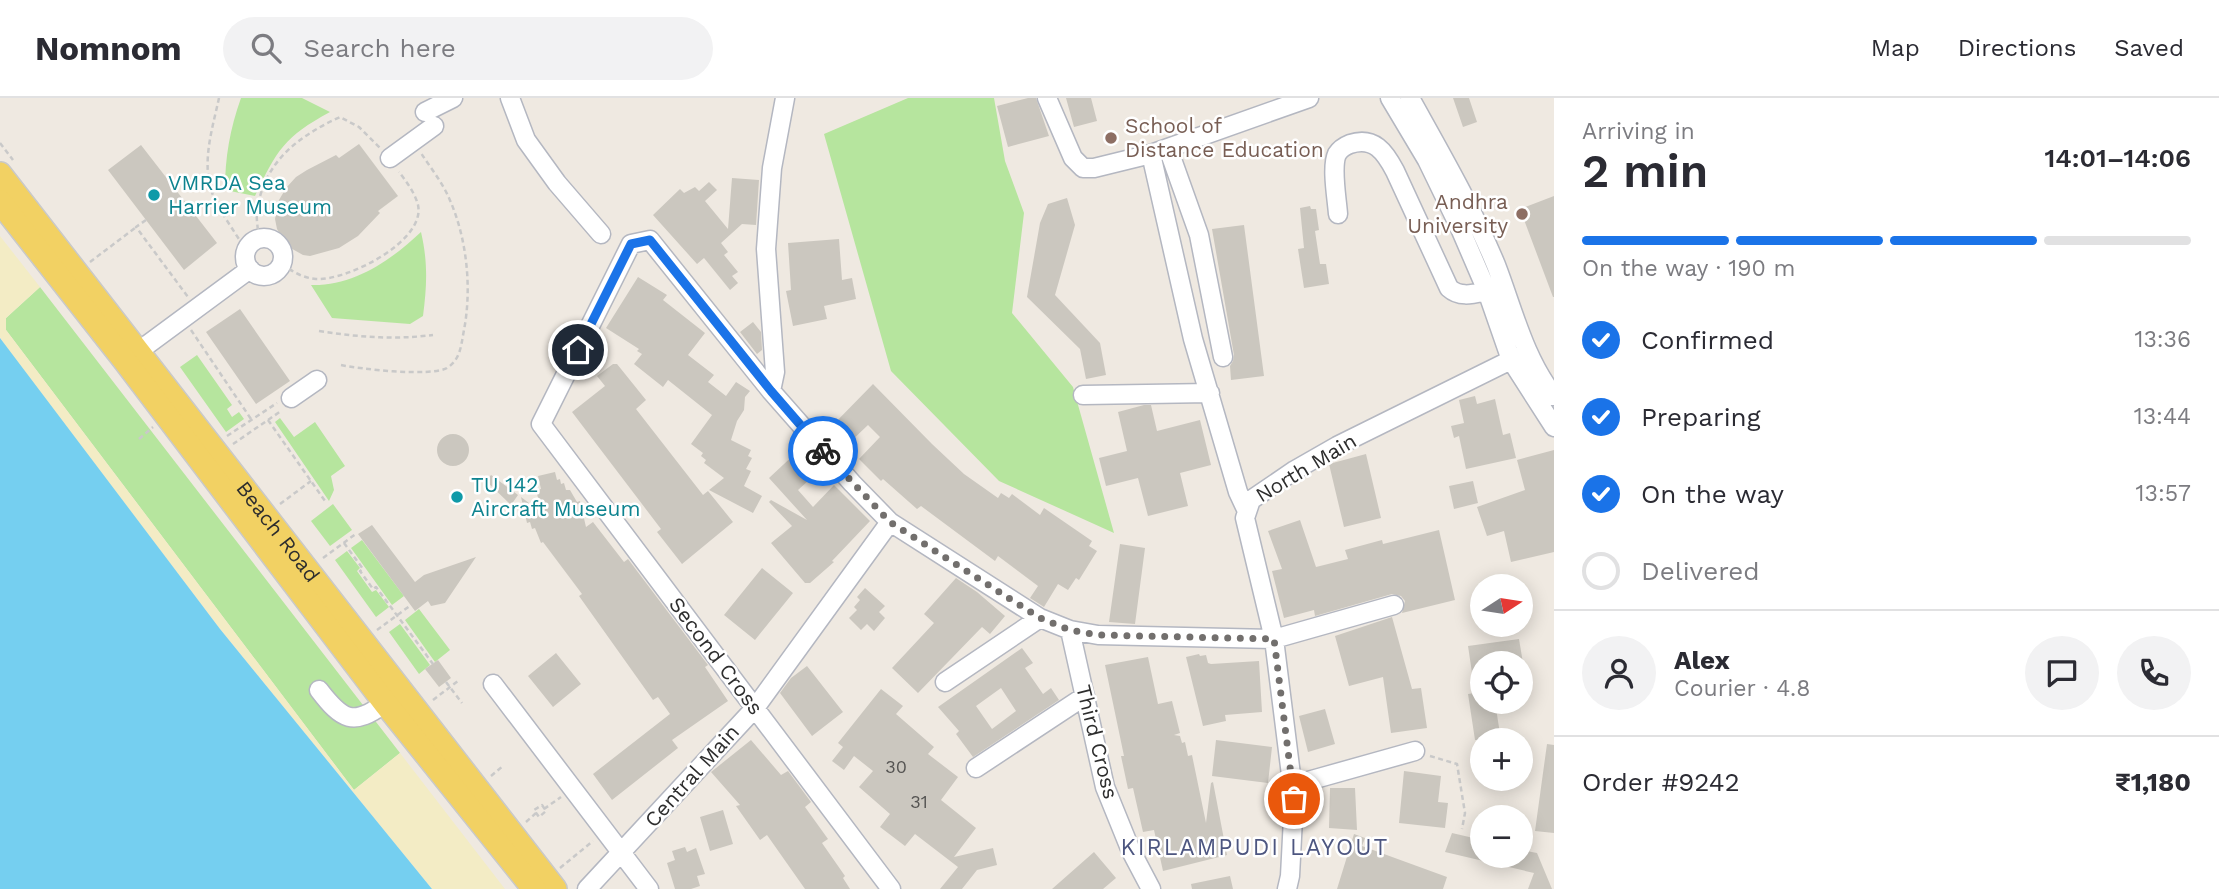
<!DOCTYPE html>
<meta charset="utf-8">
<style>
:root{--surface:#fff;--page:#f2f2f3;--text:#2b2b33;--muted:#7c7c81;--line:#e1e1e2;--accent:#1a73e8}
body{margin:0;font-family:"Work Sans",sans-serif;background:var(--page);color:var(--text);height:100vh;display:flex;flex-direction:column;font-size:26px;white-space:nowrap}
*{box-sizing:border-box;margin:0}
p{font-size:23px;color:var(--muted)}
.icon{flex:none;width:38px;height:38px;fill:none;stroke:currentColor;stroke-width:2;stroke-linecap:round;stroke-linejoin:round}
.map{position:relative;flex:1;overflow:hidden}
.sheet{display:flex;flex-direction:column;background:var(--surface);width:665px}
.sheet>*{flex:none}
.needle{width:46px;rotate:78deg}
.controls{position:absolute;left:1470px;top:476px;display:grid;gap:14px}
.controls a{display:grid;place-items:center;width:63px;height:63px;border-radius:50%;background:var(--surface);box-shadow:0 4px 18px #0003;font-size:35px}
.pin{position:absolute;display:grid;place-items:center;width:60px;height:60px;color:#fff;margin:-30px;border:4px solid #fff;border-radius:50%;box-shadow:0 2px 7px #0007}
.courier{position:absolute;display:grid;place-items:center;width:70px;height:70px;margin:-35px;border:5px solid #1a73e8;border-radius:50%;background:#fff;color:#222;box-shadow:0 2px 9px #0007}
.overview em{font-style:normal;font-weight:600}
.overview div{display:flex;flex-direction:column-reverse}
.overview{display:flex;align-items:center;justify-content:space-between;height:119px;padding:0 28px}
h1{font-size:46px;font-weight:600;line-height:52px}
.bar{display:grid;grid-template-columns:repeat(4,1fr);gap:10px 7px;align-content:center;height:84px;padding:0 28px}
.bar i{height:9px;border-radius:5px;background:var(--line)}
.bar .active{background:var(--accent)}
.bar p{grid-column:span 4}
.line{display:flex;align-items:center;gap:18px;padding:0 28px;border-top:2px solid var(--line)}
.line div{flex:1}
.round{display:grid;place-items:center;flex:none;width:74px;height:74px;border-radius:37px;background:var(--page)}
ol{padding:0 28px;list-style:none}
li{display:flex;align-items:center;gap:21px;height:77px}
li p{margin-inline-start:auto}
li .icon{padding:7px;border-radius:50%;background:var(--accent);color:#fff;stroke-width:4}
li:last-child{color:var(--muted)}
li i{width:38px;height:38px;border:4px solid var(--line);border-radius:50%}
header{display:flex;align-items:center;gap:42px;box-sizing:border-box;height:98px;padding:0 35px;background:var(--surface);border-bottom:2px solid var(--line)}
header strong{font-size:33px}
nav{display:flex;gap:38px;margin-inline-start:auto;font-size:24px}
.search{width:490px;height:63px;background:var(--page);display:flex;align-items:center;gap:18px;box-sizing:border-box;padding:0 24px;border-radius:38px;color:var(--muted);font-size:26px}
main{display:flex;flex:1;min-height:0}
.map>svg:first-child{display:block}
.green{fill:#b6e59e}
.sand{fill:#f3ecc5}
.water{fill:#75cff0}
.building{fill:#cbc7bf;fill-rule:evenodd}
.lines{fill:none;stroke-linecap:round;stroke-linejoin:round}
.minor-casing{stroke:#b4b7c1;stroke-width:21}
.major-casing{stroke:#c9c9c9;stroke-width:26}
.path{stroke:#c9c9c9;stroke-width:2.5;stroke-dasharray:5 3.5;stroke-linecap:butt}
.minor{stroke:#fff;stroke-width:18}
.major{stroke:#f2d163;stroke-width:23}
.done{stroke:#726f6d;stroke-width:7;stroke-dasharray:0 12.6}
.route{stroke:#1a73e8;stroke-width:9}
.education-dot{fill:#8d6e63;stroke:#fff;stroke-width:2.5}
.culture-dot{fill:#0f9aa8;stroke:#fff;stroke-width:2.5}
.labels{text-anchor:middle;stroke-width:5;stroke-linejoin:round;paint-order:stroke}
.number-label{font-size:18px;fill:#555452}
.education-label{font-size:21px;fill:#785e54;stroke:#fff;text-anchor:start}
.culture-label{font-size:21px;fill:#0d838f;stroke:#fff;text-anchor:start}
.street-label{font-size:21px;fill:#2e2e2e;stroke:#fff}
.neighbourhood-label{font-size:23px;letter-spacing:2px;fill:#4d5680;stroke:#fff}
</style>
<header>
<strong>Nomnom</strong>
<div class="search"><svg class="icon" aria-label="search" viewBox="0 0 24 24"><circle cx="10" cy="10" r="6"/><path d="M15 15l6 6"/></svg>Search here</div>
<nav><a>Map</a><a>Directions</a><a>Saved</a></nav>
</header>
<main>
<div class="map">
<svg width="1554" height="791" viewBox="0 0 1554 791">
<rect width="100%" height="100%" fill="#efe9e1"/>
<path class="green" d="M241 0H302L330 14C284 39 277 52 255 98L225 92C225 59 230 31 241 0Z
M908 0H994L1005 63 1024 115 1012 215 1073 289 1114 435 999 383 891 273 824 36Z
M421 134C428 164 427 188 423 218L410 226 332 220 311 187C354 188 390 163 421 134Z
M40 189 400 655 354 692 6 232V220Z
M197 257 232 307 227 311 232 319 239 314 244 321 226 334 180 269Z
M280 320 294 339 315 324 345 368 331 378 334 392 329 403 275 324Z
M333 406 352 432 330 448 311 423Z
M362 442 404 498 392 507 351 450Z
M347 453 360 470 357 473 372 494 376 492 389 509 376 519 335 462Z
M419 511 450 552 435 564 405 522Z
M400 526 430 567 419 576 389 534Z"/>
<path class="sand" d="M0 138 40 189 6 220V232L354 692 400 655 505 791H432L220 531 5 248 0 239Z"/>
<path class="water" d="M0 240 220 531 432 791H0Z"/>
<path class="building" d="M1028 0H1036L1049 38 1008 49 997 8Z
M1066 0H1091L1097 23 1074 29Z
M1453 0H1469L1477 24 1463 29Z
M359 46 398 98 378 113 380 115 358 138 339 150 310 158 303 157 287 148 277 131 275 121 279 102 286 90 296 79 307 72 336 57 339 60Z
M141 47 217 145 184 172 108 72Z
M732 80 759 82 756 127 742 126 721 145 728 154 724 157 738 174 732 178 738 185 730 192 704 160 697 166 653 117 680 91 684 95 695 89 699 93 709 84 717 92 705 103 728 131Z
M1554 98V199H1553L1520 111Z
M1067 100 1075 127 1055 197 1100 245 1106 277 1086 281 1080 251 1027 199 1040 125 1048 106Z
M1310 108 1311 111H1316L1319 132 1315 133 1320 166H1326L1329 186 1304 190 1298 151 1304 150 1300 110Z
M1244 127 1264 278 1231 282 1230 268 1233 263 1234 257 1212 131Z
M839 141 842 182 852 180 856 201 824 208 827 221 793 228 786 193 791 192 788 145Z
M638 179 667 197 663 202 705 235 688 257 714 277 708 284 726 298 736 284 750 293 745 299 744 312 737 323 731 342 751 352 748 358 752 360 746 371 751 373 744 388 762 398 753 415 709 392 724 380 704 365 706 362 701 358 703 355 691 346 712 317 668 282 663 289 634 266 642 256 637 253 639 251 606 230Z
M240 211 290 283 256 306 206 234Z
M753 224 761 234 762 252 757 256 740 234Z
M613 266H617L646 302 636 311 703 397 708 393 733 424 682 466 657 434 661 431 572 314 605 288 597 278Z
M873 286 932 346 964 376 998 400 1001 395 1009 400 1012 396 1040 417 1044 410 1092 443 1089 448 1097 453 1079 482 1076 480 1068 492 1058 486 1044 509 1030 500 1038 488 998 458 995 463 921 408 917 411 883 381 881 383 859 361 880 339 868 327 846 348 829 331Z
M1475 298 1477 306 1495 301 1503 337 1510 335 1516 360 1466 371 1459 338 1454 340 1451 328 1464 325 1459 302Z
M1144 307H1151L1157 333 1200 322 1211 367 1180 375 1188 408 1148 418 1138 380 1106 388 1099 360 1127 353 1118 314Z
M437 352a16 16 0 1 1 32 0a16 16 0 1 1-32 0Z
M799 352 819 373 798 392 813 409 834 387 870 423 832 463 834 464 810 485H805L771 445 792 428 769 404 771 402 807 422 769 380Z
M1554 352V454L1511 464 1504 433 1487 438 1477 409 1525 392 1517 362Z
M1366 356 1381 420 1344 429 1329 366Z
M555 374 557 382 560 381 561 386 564 385 566 392H570L577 404 580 403 586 429 593 424 624 464 628 461 708 567 705 569 728 603 672 642 678 650 612 702 593 676 670 616 658 599 653 602 579 498 582 496 543 444 541 445 535 430 532 431 530 424 527 425 521 399 542 415 536 392 541 391 538 378Z
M491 377 518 397 511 407 486 383Z
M1473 383 1478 405 1454 411 1449 388Z
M1300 422 1316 469 1348 461 1345 452 1382 442 1383 446 1439 432 1455 502 1402 515 1405 503 1401 498 1392 496 1315 518 1314 512 1284 520 1272 473 1282 471 1268 433Z
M372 427 415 484 424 477 476 459 445 505 431 508 428 503 415 513 358 436Z
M1120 446 1145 450 1135 526 1109 524Z
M762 470 793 495 755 542 724 517Z
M956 480 977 494 1005 518 990 536 982 529 918 595 892 570 934 525 924 516Z
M865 490 885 508 879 514 885 520 874 533 867 526 861 532 849 520 857 512 854 509 860 502 857 499Z
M1392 519 1412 591 1421 590 1427 630 1391 635 1383 579 1349 588 1335 538Z
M1519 541 1523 565H1482V604H1495L1501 642H1475L1468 596 1475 595 1468 548Z
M1022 550 1033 565 1025 570 1043 596 1051 590 1059 602 973 659 956 636 959 633 938 609ZM1001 590 1016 613 992 631 976 608Z
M556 555 581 586 553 609 528 578Z
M1199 556 1200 558 1206 557 1208 565 1211 566 1259 563 1262 614 1225 617 1226 623 1203 628 1186 559Z
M1148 559 1158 606 1172 603 1180 635 1174 637 1180 638 1182 645 1185 644 1188 658 1192 657 1206 725 1211 685 1213 684 1227 757 1163 773 1154 732 1143 734 1133 690 1128 691 1121 658H1124L1105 567Z
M438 562 451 580 439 589 425 571Z
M807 568 843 614 812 638 780 595 791 580Z
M881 591 903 608 896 616 934 649 928 656 958 679 941 702 976 730 954 759 993 750 997 767 977 772 962 791H940L958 769 915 736 905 748 880 729 890 716 859 689 873 673 854 658 844 672 832 663 843 649 838 645Z
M1325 611 1335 646 1308 654 1299 618Z
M751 642 781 677 788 673 811 704 805 709 828 741 822 745 845 778 843 780 850 791H805L767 737 760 742 736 708 740 707 711 674Z
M1216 642 1272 649 1268 685 1212 678Z
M1547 646 1554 647V735L1535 733Z
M1404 673 1441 678 1438 704 1448 705 1445 730 1399 725Z
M1330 690H1355L1357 732 1329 730Z
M723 712 733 746 710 753 700 719Z
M1452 735 1482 742V758H1521V752L1537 755 1552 791H1528L1534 775 1445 754Z
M1354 736 1365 740 1362 748 1447 779 1443 791H1337Z
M685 749 687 754 696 750 705 776 697 778 700 788 691 791H675L667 765 675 762 672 753Z
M1094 754 1116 780 1103 791H1052Z
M1230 778 1233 791H1192L1191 786Z"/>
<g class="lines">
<g class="minor-casing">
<path id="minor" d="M510 0 526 42 557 85 601 136
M1047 0 1073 60 1083 70H1094L1151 56 1309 0
M1390 0 1427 62 1459 128 1487 193 1511 262 1554 329
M1410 0C1440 54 1472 109 1496 167 1513 211 1524 260 1554 298
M425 14 453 0
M1168 50 1199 137 1223 259
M1151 56 1193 241 1238 394 1246 411
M390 60 434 28
M1338 116C1337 101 1331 69 1337 56 1340 51 1345 48 1350 46 1374 38 1385 54 1395 73L1449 190C1460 200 1473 196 1487 193
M245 159a19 19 0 1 1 38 0a19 19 0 1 1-38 0Z
M128 261 250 171
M771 293 775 274 766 151 772 70 785 0
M1083 297 1210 295
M291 300 317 282
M1070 532 1105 689 1131 753 1151 791
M945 584 1040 520
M493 586 649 791
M319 592C342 622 353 629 385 605
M976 670 1085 598
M1294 701 1308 683 1415 653
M587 791 755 610 890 424
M891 791 541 326 631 146 650 142 771 293 852 385 890 424 1040 520 1070 532 1098 537 1274 541 1394 507
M1287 791 1290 778 1294 701 1274 541 1245 420 1251 402 1295 372 1337 348 1527 254"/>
</g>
<g class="major-casing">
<g id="major">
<path id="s1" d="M0 76 555 791"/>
<path d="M0 104 125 263 385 605 534 791"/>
</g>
</g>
<path class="path" d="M219 0C213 28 202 62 211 91 215 108 237 136 246 153
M0 45 13 62
M146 122 136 129 188 199
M259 140C258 131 256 121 257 113 264 63 299 38 340 19L359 29 380 50
M90 164 135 130
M282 166C293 174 303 180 316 181 347 183 426 143 418 107 415 95 406 83 399 74
M191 232 251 321
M319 233C358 239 394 242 433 237
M341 267C360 271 431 279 447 270 461 261 461 247 464 232 472 190 467 140 449 100 442 84 430 69 421 55
M268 322 325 403
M227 338 277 305
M139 341 153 329
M233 346 281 313
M280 406 311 383
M344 445 363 471 360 473 373 491 376 489 433 566
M323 460 357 435
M377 532 411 507
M446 584 462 605
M433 602 458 583
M1430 658 1457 666 1465 715 1462 731
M491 678 503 668
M542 707 546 713 539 719 534 712Z
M544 711 561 699
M526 724 536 715
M560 770 593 743"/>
<use href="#minor" class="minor"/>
<use href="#major" class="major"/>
</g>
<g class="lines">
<path class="done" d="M823 353 890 424 1040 520 1070 532 1098 537 1274 541 1294 701"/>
<path class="route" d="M578 252 631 146 650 142 771 293 823 353"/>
</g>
<g class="education-dot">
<circle cx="1111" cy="40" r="7"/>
<circle cx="1522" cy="116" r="7"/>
</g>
<g class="culture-dot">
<circle cx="154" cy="97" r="7"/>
<circle cx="457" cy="399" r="7"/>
</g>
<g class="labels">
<g class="number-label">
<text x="896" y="675">30</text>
<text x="919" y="710">31</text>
</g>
<g class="education-label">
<text x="1125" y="35">School of<tspan x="1125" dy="24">Distance Education</tspan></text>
<text x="1508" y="111" text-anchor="end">Andhra<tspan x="1508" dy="24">University</tspan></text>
</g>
<g class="culture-label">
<text x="168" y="92">VMRDA Sea<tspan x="168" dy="24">Harrier Museum</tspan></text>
<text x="471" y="394">TU 142<tspan x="471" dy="24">Aircraft Museum</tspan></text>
</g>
<g class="street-label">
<text transform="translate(1306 370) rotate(-31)" y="7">North Main</text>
<text dy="7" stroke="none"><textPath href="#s1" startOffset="453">Beach Road</textPath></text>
<text transform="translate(716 558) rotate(53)" y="7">Second Cross</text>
<text transform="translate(1097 644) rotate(76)" y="7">Third Cross</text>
<text transform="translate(692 678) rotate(-48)" y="7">Central Main</text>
</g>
<g class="neighbourhood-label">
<text x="1255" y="757">KIRLAMPUDI LAYOUT</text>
</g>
</g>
</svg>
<div class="controls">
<a><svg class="needle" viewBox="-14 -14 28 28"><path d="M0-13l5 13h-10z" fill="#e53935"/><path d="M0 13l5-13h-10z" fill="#7c7c81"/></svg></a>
<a><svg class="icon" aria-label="locate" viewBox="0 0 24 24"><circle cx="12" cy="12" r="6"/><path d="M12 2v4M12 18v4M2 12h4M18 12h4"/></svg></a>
<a>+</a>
<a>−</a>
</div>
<div class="pin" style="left:1294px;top:701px;background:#ea580c"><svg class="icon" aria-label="bag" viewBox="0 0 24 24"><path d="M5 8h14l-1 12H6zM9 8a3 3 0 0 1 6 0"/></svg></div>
<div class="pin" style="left:578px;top:252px;background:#1f2937"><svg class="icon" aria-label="home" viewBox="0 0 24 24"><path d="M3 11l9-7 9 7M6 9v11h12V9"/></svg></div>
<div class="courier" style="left:823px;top:353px"><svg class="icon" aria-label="bike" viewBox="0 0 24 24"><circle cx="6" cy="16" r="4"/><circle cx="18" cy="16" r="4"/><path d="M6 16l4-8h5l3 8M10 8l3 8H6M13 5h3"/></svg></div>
</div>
<section class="sheet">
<div class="overview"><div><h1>2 min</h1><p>Arriving in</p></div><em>14:01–14:06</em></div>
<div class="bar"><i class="active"></i><i class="active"></i><i class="active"></i><i></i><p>On the way · 190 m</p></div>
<ol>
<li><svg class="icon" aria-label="check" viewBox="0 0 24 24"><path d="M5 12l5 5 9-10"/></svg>Confirmed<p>13:36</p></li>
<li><svg class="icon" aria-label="check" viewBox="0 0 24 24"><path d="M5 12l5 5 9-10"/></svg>Preparing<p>13:44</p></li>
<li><svg class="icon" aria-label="check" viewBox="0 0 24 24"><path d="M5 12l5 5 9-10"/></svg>On the way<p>13:57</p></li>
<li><i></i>Delivered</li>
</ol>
<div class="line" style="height:126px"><a class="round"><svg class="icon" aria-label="person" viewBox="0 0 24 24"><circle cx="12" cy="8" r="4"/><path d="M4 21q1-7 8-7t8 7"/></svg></a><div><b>Alex</b><p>Courier · 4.8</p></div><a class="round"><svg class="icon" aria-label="chat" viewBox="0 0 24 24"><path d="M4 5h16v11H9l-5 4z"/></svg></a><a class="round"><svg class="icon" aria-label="phone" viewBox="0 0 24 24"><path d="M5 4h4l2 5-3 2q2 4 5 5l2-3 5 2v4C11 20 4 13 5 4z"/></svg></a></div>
<div class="line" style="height:91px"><div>Order #9242</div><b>₹1,180</b></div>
</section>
</main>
